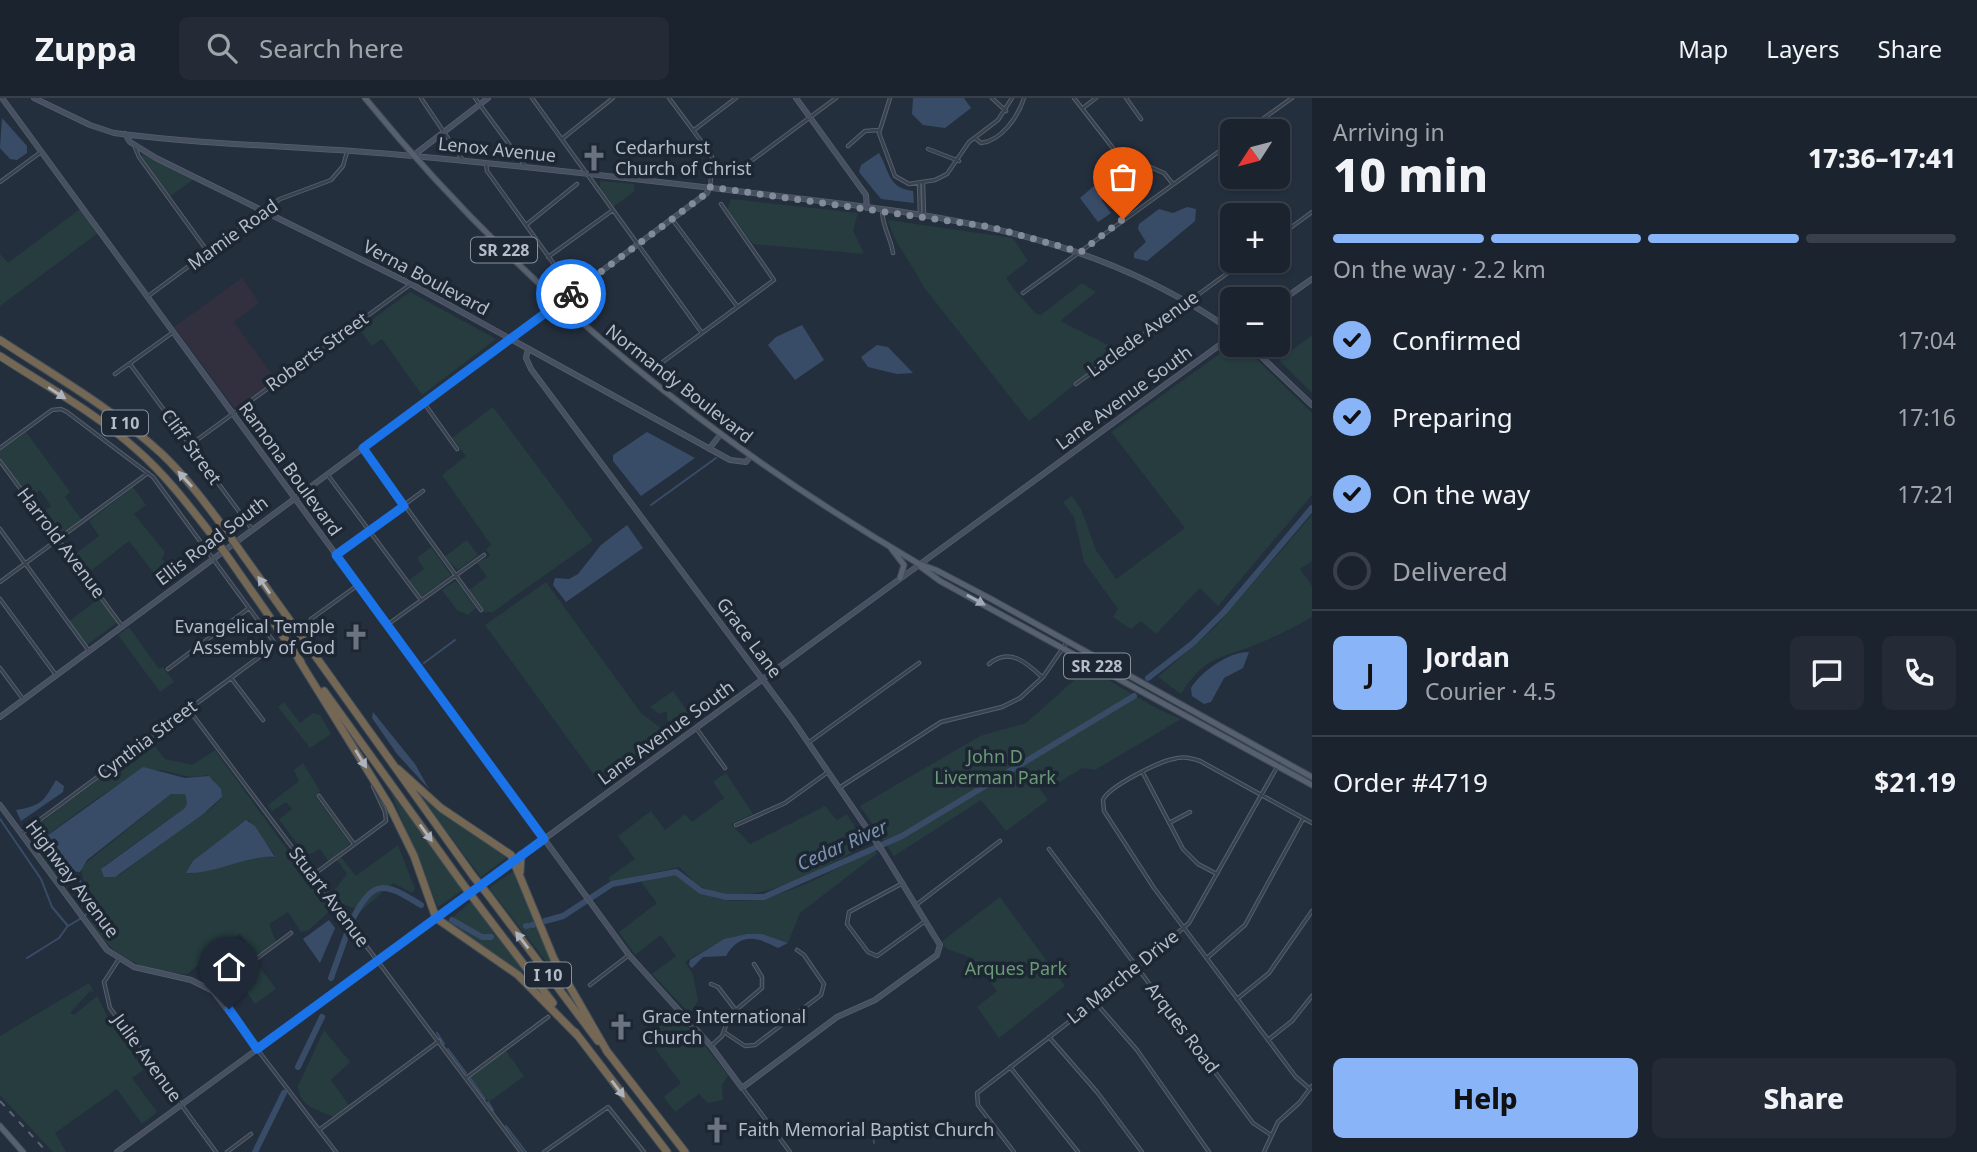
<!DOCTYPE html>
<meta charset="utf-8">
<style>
:root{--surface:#1b232e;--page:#242b36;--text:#f1f3f6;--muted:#a0a4aa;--line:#39404a;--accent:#8ab4f8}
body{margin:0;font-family:"Noto Sans",sans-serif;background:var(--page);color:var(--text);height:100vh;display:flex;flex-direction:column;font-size:26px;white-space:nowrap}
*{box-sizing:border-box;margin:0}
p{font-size:23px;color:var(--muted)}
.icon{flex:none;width:38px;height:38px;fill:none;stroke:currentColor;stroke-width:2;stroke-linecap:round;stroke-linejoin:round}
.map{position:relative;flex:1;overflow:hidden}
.side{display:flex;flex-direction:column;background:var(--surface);width:665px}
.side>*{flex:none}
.needle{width:46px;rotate:234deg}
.buttons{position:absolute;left:1220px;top:21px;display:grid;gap:14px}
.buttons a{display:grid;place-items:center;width:70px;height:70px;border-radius:10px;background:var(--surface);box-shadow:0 2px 5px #0004,0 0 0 2px var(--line);font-size:35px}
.pin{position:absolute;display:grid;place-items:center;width:60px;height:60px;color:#fff;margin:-72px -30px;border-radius:50% 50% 50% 0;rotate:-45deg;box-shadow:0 0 7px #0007}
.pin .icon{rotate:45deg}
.courier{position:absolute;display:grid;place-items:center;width:70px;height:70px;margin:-35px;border:5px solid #1a73e8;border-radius:50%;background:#fff;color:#222;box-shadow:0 2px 9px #0007}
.overview em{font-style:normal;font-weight:800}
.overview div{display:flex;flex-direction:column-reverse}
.overview{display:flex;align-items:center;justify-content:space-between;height:119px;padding:0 21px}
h1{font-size:46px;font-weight:800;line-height:52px}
.bar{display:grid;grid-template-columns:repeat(4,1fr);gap:10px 7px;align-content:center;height:84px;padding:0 21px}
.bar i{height:9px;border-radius:5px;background:var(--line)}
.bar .selected{background:var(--accent)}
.bar p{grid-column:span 4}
.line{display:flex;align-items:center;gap:18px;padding:0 21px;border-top:2px solid var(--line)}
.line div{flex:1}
.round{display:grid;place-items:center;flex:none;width:74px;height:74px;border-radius:10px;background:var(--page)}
ol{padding:0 21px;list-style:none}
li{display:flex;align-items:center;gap:21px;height:77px}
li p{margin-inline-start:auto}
li .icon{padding:7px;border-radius:50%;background:var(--accent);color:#111;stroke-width:4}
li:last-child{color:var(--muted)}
li i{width:38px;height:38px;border:4px solid var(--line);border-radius:50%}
.action{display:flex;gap:14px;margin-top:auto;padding:14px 21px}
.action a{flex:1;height:80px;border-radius:10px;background:var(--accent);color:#111;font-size:28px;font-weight:800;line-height:80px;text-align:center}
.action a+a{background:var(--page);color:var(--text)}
header{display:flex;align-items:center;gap:42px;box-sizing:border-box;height:98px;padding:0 35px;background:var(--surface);border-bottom:2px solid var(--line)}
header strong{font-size:33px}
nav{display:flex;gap:38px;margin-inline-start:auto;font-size:24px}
.search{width:490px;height:63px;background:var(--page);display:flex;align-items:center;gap:18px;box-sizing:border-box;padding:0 24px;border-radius:10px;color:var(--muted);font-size:26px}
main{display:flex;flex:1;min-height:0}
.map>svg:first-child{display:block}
.medical{fill:#32303f}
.green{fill:#263c3f;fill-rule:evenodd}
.water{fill:#394c67}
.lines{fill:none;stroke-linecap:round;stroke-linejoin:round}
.stream{stroke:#394c67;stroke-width:2}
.river{stroke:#394c67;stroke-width:6}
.street-casing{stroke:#565f6c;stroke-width:4.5}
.secondary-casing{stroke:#565f6c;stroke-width:6}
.primary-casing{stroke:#414a57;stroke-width:7}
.highway-casing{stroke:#434c59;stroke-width:9}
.street{stroke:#38414e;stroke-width:2.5}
.secondary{stroke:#465061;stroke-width:4.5}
.primary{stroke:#56606e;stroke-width:5}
.highway{stroke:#746855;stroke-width:7}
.rail{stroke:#5a6575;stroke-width:2;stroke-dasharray:7 7;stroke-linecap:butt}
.highway-bridge-casing{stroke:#434c59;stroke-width:9;stroke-linecap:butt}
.highway-bridge{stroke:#746855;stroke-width:7}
.oneway{fill:#aeb4bd}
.oneway2{fill:#a1aab7}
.done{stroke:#828b98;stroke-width:7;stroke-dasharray:0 12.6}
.route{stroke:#1a73e8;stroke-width:9}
.labels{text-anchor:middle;stroke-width:7;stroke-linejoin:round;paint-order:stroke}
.shield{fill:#1d2633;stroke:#878f9c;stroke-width:2}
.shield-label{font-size:16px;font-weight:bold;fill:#b4bcc9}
.poi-label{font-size:18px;fill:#b4bcc9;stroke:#1d2633;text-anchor:start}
.street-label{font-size:18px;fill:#b4bcc9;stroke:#1d2633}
.park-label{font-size:18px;fill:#6b9a76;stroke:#1d2633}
.water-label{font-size:19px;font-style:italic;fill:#7c92b1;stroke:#1d2633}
</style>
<header>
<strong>Zuppa</strong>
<div class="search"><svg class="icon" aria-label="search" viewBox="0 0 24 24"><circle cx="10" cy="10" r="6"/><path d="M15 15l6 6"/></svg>Search here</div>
<nav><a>Map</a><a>Layers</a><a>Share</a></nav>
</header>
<main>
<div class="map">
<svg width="1312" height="1054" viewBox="0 0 1312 1054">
<rect width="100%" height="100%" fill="#242f3e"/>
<path class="medical" d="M242 180 259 205 234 224 276 282 236 312 174 229Z"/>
<path class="green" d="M143 56 194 81 169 99 141 59Z
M600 83 634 86 635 93 613 109 600 90Z
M731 101 858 115 853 132 864 156 753 146 727 113Z
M80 111 98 135 0 208V156L8 165Z
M888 122 1013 140 1028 163 1006 180C1015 194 1025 202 1035 215L1041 217 1082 185 1096 194 1060 223 1118 252 1029 323 923 188C912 164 894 147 888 122Z
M410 194 496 241 422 297 382 241 372 248 359 231Z
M1312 237V295L1279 262Z
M1232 247 1247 252 1312 315V397L1218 508 1200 490 1156 536 1141 523 1131 531 1113 519 1118 511 1084 464 1074 419 1063 404 1072 398 1081 411 1096 452 1116 481 1185 430 1111 334Z
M493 309 593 443 493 514H484L469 492 487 479 477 465 490 458 486 451 491 447 442 377 466 358 452 340Z
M26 334 70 394 65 399 82 422 61 439 41 415 51 408 40 392 29 400 0 359V353Z
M133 389 146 407 134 416 165 454 162 461 168 469 156 478 129 443 88 475 74 457 99 438 89 423Z
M1312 417V463L1300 471 1312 488V519C1296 528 1279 537 1262 544 1224 561 1206 555 1181 596L1158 579 1214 530Z
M467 442 478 457 458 472 444 459Z
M431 449 451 477 421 499 408 483 424 471 417 460Z
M456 483 476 510 468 517 457 512 442 492Z
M546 484 641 615 666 634 665 644 603 689 485 527Z
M100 500 118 524 87 547 69 523Z
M129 529 159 571 163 569 174 584 160 594 118 537Z
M1088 570 1156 610 1181 621 1095 672 1082 670 1053 688 1039 671 1030 677 1048 702 1006 733 981 702 894 758 860 708 980 638 1026 625Z
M673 593 694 623 677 631 667 622V613L659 616 650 609Z
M284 604 300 625 313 615 320 617 331 636 310 650 278 609Z
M150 642 165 661 192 667 215 652 331 812 309 832 301 834 288 814 269 826 276 844 256 858 240 836 187 876C143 873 109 860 88 819L95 800 84 786 81 769 171 696H185L187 705 185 710 104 768 119 777 215 707 222 699 213 681 206 677C186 683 172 671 153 672 129 673 70 721 47 737L48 752C57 762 65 766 67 782L60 787 26 736ZM249 722 275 757 273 760 262 757 188 776 239 727Z
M303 665 320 693 316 699 350 745 329 764 320 751 306 758 279 721 292 711 286 704 272 713 268 707 299 683 294 672Z
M726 675 753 716 731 726 750 746 825 708 837 722 847 716 866 748C818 770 758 813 704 790 695 786 686 775 679 769L611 784 608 780 635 761 618 738 651 713 665 732 685 716 692 724 724 700 713 684Z
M413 689 504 755 507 759 481 779Z
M390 693 464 791 438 809Z
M398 747 415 791 412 795 393 785 361 813 341 805 333 794 347 776 337 762 341 759 356 778Z
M873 753 878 755 800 815 788 845C745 827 721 842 685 864L693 876 698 903 690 916 652 876 676 858 661 837 635 857 619 834 657 805 641 784 675 776C683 782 692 791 701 795 758 821 823 776 873 753Z
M514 773 554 868 552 871 489 790Z
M1000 799 1065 888 999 940 977 909 997 893 972 860 947 851 941 844Z
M472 803 538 892 447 824Z
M256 864 276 891 255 906 236 879Z
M89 885 94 894 90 893 70 915 74 917 97 898 107 918 136 952 134 960 148 968 132 980 157 1014 142 1026 117 991 55 1035 66 1054H53L0 997V938Z
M677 913 728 977 722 987 723 1002 708 1005 699 996 675 1014 664 999 681 985 648 941V933Z
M324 932 350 964 331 982 349 1007 333 1019C316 1010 300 1010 298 988Z
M506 953 524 978 489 1004 470 979Z"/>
<path class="water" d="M913 0H964L971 10 945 30 923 27 912 16Z
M2 20 27 48V55L17 62 10 61 0 50Z
M879 55C890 74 888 90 913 93L914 105 881 101 859 74 861 67Z
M1095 87 1105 90 1102 103 1111 115 1098 124 1080 100Z
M1187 109 1196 111 1195 123 1147 163 1134 160V155L1146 144 1138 131 1139 126 1159 111 1173 115Z
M802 227 824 262 795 282 768 247 776 239Z
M877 247 888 249 913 275 897 276 868 269 861 259Z
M647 334 695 360 641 398 613 363V357Z
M627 427 643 450 566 504 553 487 555 480 569 481 578 476 601 447Z
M1249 554 1243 570 1224 580 1211 604 1204 606 1192 598 1191 590C1202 573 1228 554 1249 554Z
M373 614 415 666 429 691 397 656 372 620Z
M143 669 185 680 209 678 221 691 222 699 202 717 115 779H104L101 771 185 710 187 705 185 696H171L87 762 80 774 66 773C60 760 46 755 44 740Z
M56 682 64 688 63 694 21 723 16 712C41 708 44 703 56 682Z
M246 722 255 728 275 759C245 757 216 776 186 775L193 763Z
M329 822 335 830 320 865 303 841Z
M747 836H762L788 845 778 850C757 839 740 834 726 858L703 859 692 870 689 867 690 862 724 841Z"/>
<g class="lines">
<path class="stream" d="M651 407 716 360
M424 565 455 542
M0 721 41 781 52 809 68 828 85 818 93 802 73 773
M27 860 59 840 67 829
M437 935 444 946
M448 951 466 975
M470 980 485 1001
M488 1004 493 1012
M506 1028 526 1054
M872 1029 874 1045"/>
<path class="river" d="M1148 580 1193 545 1224 514 1312 410
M352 822C374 780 384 784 421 807
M452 822 482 839H491
M545 823 563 818 612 786 676 774 701 793 726 799H764L902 738 1134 598
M532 827H533
M526 828H527
M331 880 349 830
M298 969 322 919
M255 1054 284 995"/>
<g class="street-casing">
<path id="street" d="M421 0 462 61
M475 0 525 68
M532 0 702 235
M669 0 710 55 713 62 710 89
M890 0 879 35 895 78 909 86 935 82 947 76 969 44 998 22 1012 0
M992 0 1006 13
M1074 0 1116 54 1164 75 1173 86
M1126 0 1141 21
M1083 10 1096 0
M694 32 736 0
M1246 33 1292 0
M975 40 981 45C1001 43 1018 19 1024 0
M562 41 613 0
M134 47 139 59 208 154
M848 48 865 33 879 32
M928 51 959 63
M486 65 487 73 574 194
M713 72H739L836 0
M0 84 41 54
M923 84 924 118
M919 85 920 116
M882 112C882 128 891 140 893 155
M672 121 737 208
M526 127 577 86
M1278 139 1312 114
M548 159 613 112
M1023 195 1232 44
M147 199 280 101 331 82 343 68 347 54
M130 266 252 431
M660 266 774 182 721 106
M115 276 172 235
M1076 286 1244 163
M424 305 457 351
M190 347 411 186
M0 350 52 312 61 311 67 314 153 379 274 544V548L22 735
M363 350 481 512
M0 363 122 528
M327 376 421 502
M0 431 89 553
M336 457 423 393
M0 484 148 375
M0 501 56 577
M311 521 358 487
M387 527 484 457
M989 566C1009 549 1026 564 1042 579
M0 570 23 601
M168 571 249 510
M231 580 263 622
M189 612 521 1054
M696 630 725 670
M808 645 919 565
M1143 675 1183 751 1198 766 1217 776
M839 690 941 624 1002 609 1020 600 1043 579 1067 544
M319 698 354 746
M1169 725 1190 714
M736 727 785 705 828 674
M1049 751 1253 1025 1271 1037
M313 777 386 723 385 714 373 688
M903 785 849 814 847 826 868 854 877 858 924 824
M916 807 1000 743
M1207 860 1245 827 1303 721
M119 861 104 884 110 910 216 1054
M711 886 718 889 735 911
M590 887 629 857
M213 893 291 835
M1237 901 1269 875 1312 813
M1095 904 1137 952 1209 1054
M724 934 745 948 755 947 821 897 824 886 804 857 797 852
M1049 939 1097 994 1142 1054
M1268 942 1292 923 1312 898
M711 948 722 938 730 917 762 890V879L754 866
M257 951 336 1054
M1010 969 1078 1054
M466 980 548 919
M742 990 790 1054
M1310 991 1296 979 1154 790 1104 713 1103 702C1108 689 1158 664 1173 661 1183 658 1191 660 1200 663L1312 725
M319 1032 439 943
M227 1054 251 1036
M544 1054 608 1009 644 1054
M1014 1054 978 1007 977 995 1118 886 1189 825 1281 662
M1264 1054 1278 1024 1299 1005 1312 988"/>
</g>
<g class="secondary-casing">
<path id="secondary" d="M2 0 629 857 711 948 742 990 837 919 875 902 937 857 940 847 883 754 792 621 531 271 526 260 528 251
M34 0 90 27 114 35C213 48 314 48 413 58 524 68 635 81 745 94 920 115 1085 128 1232 233
M796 0 866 97 867 110
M125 36 130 44 156 60 411 186 730 362 746 364 750 359
M414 57 488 0
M1278 205 1312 181
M1249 247 1312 307
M709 351 720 337
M0 619 672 121 707 95 710 89
M0 707 107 852 134 869 191 882 213 893 257 951
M521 758 1232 238
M117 1054 514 763"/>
</g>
<g class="primary-casing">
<path id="primary" d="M365 0C519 189 709 343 919 466L936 472 991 501 1312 679
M891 450 904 467 900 480
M921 469 940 483 1312 687
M0 1028 23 1054"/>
</g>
<g class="highway-casing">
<path id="highway" d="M0 242C55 278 113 311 162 356 187 380 207 407 227 434
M0 258C46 288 96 315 137 352 168 379 193 413 218 445
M243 457 473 778
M230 462 301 564
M299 562 389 707 414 758 436 820 518 877 577 937
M324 593 462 785
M398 671 441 710 511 757 554 861 608 955
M520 774 521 757
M489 798 598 943
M477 805 553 905
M575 934 667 1054
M606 952 685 1054"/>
</g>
<use href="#street" class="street"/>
<use href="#secondary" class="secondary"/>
<use href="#primary" class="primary"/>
<use href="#highway" class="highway"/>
<path class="rail" d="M0 1003 47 1054"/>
<g class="highway-bridge-casing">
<path id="highway-bridge" d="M227 434 243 457
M218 445 230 462
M473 778 489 798
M462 785 477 805"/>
</g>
<use href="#highway-bridge" class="highway-bridge"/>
</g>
<defs><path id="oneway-solid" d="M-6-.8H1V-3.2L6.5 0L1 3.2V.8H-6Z" transform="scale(1.75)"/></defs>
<g class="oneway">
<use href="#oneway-solid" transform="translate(57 295) rotate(33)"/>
<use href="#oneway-solid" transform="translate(185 381) rotate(-132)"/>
<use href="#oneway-solid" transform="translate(264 487) rotate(-125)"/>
<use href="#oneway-solid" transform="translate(361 661) rotate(58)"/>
<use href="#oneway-solid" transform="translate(426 735) rotate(54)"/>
<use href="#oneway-solid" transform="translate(522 842) rotate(-127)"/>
<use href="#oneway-solid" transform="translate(618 991) rotate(53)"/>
</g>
<use class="oneway2" href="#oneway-solid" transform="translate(976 502) rotate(29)"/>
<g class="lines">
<path class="done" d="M571 196 707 95 710 89 991 129 1081 154 1123 121"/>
<path class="route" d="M229 911 257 951 544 741 336 457 404 408 363 350 571 196"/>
</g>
<defs>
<g id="church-bare" transform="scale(2.1)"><path d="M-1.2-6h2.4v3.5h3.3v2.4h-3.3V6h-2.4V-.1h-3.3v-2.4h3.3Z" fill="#6b7280" stroke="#1d2633" stroke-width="2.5" paint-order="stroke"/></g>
</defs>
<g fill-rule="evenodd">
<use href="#church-bare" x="594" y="60"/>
<use href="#church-bare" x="356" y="539"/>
<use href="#church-bare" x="621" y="929"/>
<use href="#church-bare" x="717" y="1032"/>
</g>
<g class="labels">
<g class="shield">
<rect x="471" y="139.5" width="66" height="25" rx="5"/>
<rect x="102" y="312.5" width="46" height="25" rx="5"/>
<rect x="1064" y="555.5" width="66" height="25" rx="5"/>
<rect x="525" y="864.5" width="46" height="25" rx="5"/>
</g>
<g class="shield-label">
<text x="504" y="158">SR 228</text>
<text x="125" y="331">I 10</text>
<text x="1097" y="574">SR 228</text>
<text x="548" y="883">I 10</text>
</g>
<g class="poi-label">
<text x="615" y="56">Cedarhurst<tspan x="615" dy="21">Church of Christ</tspan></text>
<text x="335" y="535" text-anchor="end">Evangelical Temple<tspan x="335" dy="21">Assembly of God</tspan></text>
<text x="642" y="925">Grace International<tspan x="642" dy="21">Church</tspan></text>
<text x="738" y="1038">Faith Memorial Baptist Church</text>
</g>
<g class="street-label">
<text transform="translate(497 52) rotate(6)" y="6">Lenox Avenue</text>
<text transform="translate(233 137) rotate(-36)" y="6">Mamie Road</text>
<text transform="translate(426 180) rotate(28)" y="6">Verna Boulevard</text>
<text transform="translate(1143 236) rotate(-36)" y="6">Laclede Avenue</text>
<text transform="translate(317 254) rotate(-36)" y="6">Roberts Street</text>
<text transform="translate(679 286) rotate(38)" y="6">Normandy Boulevard</text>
<text transform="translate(1124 300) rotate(-36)" y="6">Lane Avenue South</text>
<text transform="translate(191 349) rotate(54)" y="6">Cliff Street</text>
<text transform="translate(290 371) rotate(54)" y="6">Ramona Boulevard</text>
<text transform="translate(212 443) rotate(-37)" y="6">Ellis Road South</text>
<text transform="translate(61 445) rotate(53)" y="6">Harrold Avenue</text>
<text transform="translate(749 540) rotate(53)" y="6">Grace Lane</text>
<text transform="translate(666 635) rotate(-36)" y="6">Lane Avenue South</text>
<text transform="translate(147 642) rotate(-37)" y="6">Cynthia Street</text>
<text transform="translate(72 781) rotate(53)" y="6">Highway Avenue</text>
<text transform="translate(329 799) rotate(53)" y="6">Stuart Avenue</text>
<text transform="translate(1123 879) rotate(-39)" y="6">La Marche Drive</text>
<text transform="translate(1182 930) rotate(53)" y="6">Arques Road</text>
<text transform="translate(147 960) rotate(54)" y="6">Julie Avenue</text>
</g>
<g class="park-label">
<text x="995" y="665">John D<tspan x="995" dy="21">Liverman Park</tspan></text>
<text x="1016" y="877">Arques Park</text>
</g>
<g class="water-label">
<text transform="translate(842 747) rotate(-24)" y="7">Cedar River</text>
</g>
</g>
</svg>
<div class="buttons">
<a><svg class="needle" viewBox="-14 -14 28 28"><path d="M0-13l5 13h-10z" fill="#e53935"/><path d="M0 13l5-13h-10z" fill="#a0a4aa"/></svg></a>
<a>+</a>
<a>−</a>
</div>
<div class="pin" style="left:1123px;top:121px;background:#ea580c"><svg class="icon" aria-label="bag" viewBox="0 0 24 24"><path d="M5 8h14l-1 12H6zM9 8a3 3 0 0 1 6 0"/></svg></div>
<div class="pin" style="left:229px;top:911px;background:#1f2937"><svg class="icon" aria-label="home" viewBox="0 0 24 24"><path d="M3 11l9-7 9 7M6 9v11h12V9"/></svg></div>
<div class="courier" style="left:571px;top:196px"><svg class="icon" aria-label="bike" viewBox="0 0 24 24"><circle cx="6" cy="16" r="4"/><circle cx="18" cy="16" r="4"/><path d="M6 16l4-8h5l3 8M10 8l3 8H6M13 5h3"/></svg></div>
</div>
<section class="side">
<div class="overview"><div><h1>10 min</h1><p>Arriving in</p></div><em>17:36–17:41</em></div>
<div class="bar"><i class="selected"></i><i class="selected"></i><i class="selected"></i><i></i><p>On the way · 2.2 km</p></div>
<ol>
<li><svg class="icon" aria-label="check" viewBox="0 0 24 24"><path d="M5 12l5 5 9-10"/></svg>Confirmed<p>17:04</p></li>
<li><svg class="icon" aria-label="check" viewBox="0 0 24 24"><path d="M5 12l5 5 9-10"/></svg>Preparing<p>17:16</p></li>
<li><svg class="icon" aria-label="check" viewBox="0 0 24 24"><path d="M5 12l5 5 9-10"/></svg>On the way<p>17:21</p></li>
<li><i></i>Delivered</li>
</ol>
<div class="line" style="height:126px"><b class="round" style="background:var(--accent);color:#111">J</b><div><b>Jordan</b><p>Courier · 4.5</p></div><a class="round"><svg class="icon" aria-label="chat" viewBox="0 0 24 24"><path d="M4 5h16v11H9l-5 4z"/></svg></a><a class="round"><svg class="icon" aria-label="phone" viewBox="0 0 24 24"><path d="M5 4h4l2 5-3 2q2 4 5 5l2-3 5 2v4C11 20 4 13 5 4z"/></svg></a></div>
<div class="line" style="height:91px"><div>Order #4719</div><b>$21.19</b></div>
<div class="action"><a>Help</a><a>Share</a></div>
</section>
</main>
